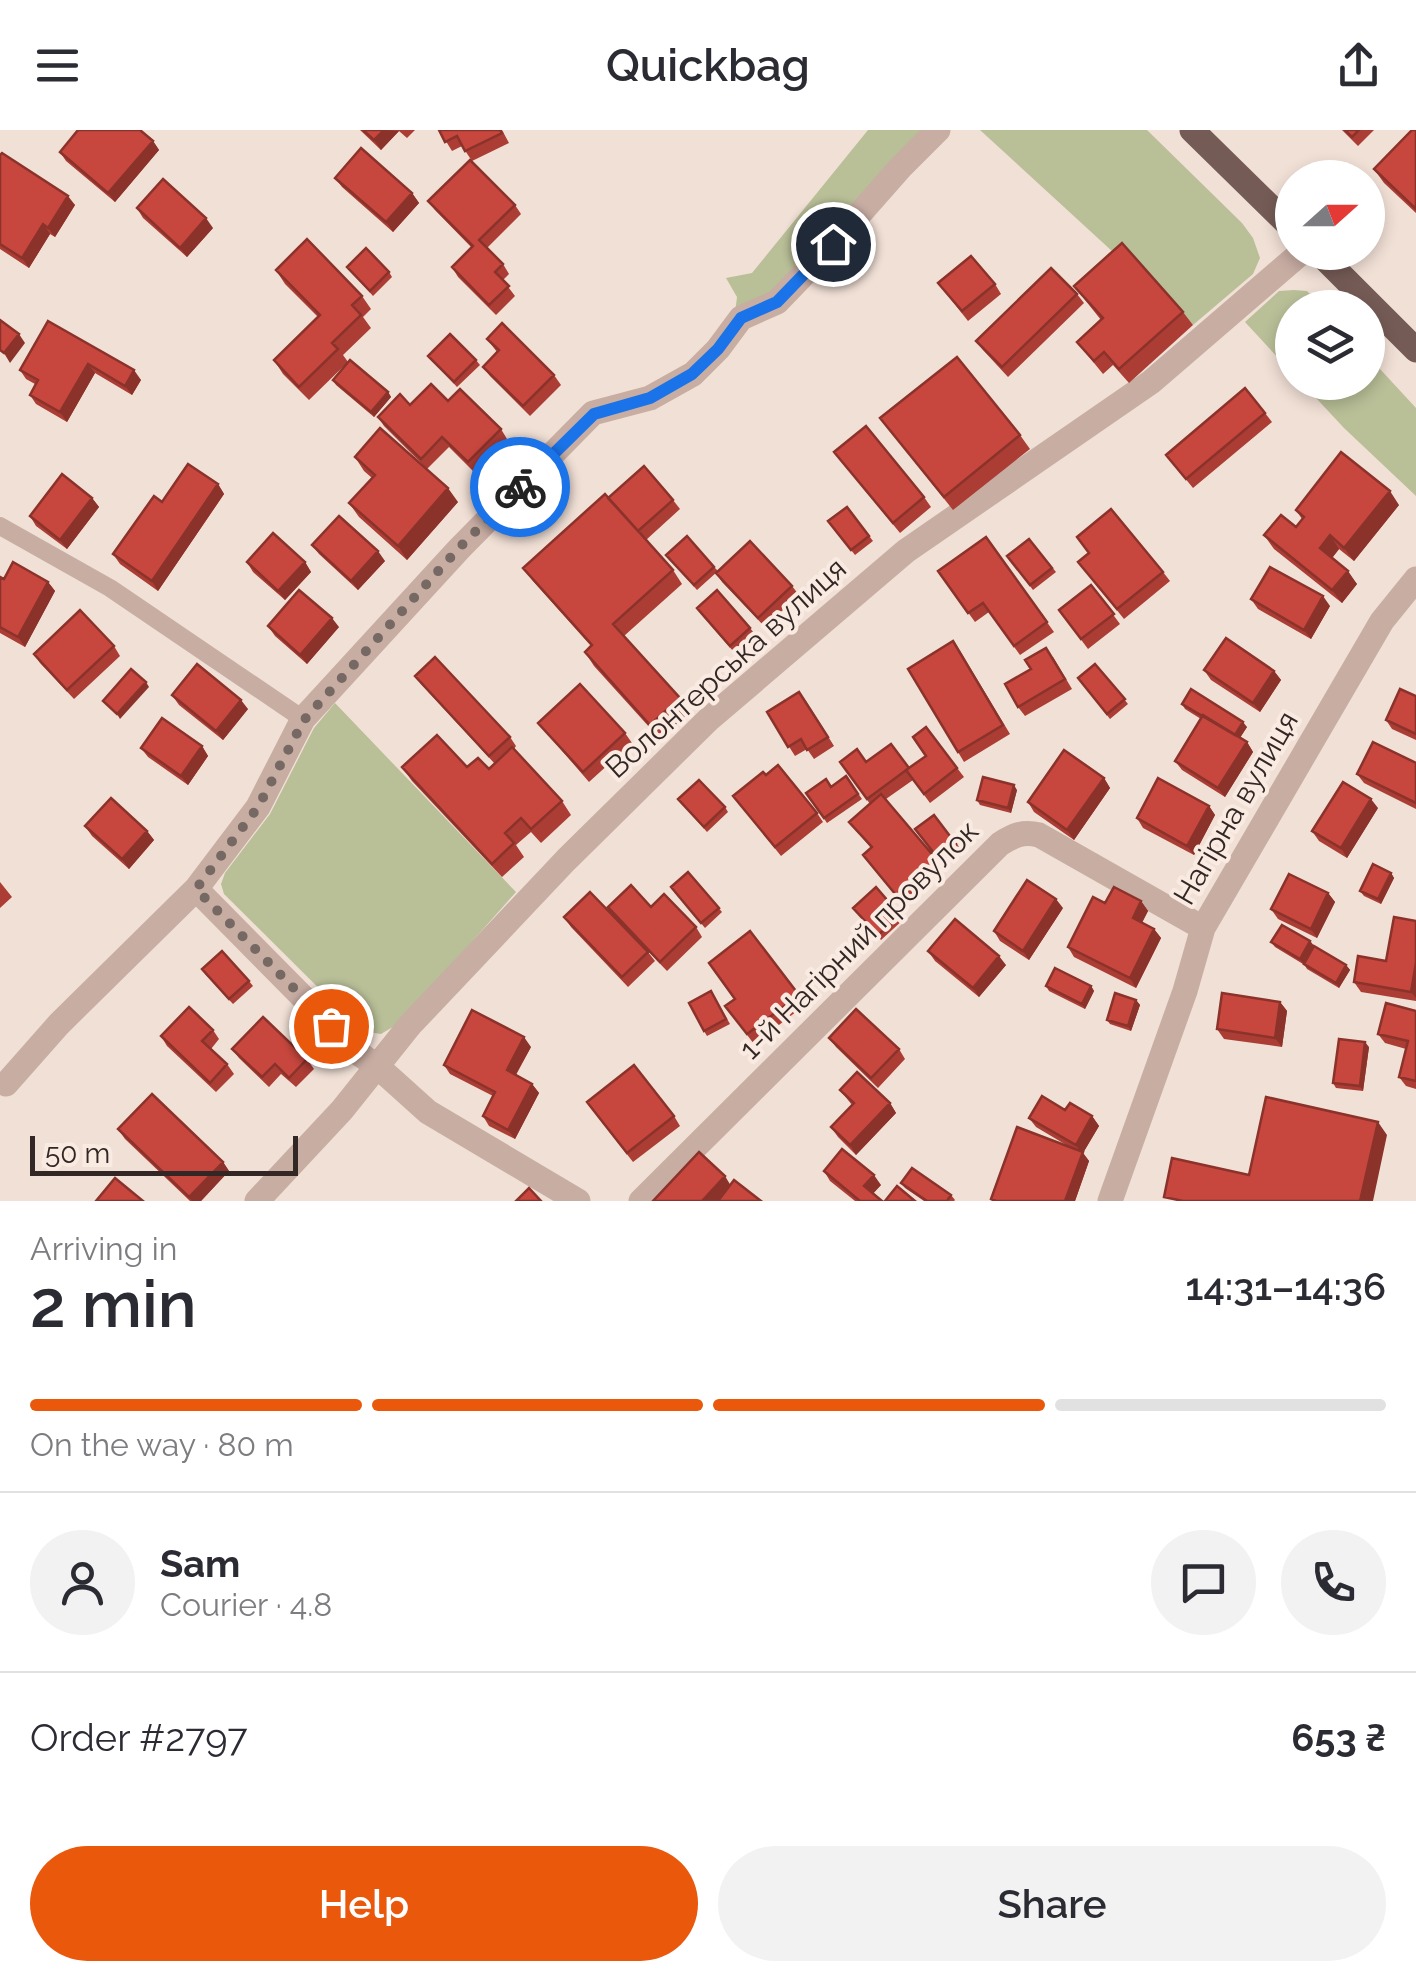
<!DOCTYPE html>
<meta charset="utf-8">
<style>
:root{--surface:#fff;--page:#f2f2f3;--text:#2b2b33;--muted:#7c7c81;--line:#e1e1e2;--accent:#ea580c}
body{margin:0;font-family:Raleway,sans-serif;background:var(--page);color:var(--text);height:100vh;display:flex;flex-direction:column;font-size:38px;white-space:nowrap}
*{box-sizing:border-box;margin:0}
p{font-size:32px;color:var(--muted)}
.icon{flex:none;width:55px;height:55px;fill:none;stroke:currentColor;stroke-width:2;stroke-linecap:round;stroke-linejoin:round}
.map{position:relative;height:1071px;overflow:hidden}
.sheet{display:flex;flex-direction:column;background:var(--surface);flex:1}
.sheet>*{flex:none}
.needle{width:65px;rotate:69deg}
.fabs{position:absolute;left:1275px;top:30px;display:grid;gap:20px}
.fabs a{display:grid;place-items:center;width:110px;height:110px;border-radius:50%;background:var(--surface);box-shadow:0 5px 15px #0003;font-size:50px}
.scale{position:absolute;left:30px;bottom:25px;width:268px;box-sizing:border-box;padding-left:10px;border:5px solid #332725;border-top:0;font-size:28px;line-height:35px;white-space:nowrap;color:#332725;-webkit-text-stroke:8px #f9eae2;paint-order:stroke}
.pin{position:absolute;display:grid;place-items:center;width:85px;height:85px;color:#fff;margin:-42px;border:5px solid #fff;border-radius:50%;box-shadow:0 2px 10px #0007}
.courier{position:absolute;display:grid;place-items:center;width:100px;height:100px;margin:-50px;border:8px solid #1a73e8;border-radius:50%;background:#fff;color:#222;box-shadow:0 2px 12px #0007}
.overview em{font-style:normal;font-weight:600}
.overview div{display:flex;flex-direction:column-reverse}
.overview{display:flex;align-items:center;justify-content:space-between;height:170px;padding:0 30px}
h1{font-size:65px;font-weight:600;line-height:75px}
.bar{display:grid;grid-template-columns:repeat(4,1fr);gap:15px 10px;align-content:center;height:120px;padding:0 30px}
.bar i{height:12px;border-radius:8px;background:var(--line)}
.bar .selected{background:var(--accent)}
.bar p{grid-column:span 4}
.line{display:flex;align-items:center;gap:25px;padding:0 30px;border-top:2px solid var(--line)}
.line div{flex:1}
.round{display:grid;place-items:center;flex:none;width:105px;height:105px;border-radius:52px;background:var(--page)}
.primary-button{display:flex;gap:20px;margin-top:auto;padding:20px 30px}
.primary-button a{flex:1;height:115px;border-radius:60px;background:var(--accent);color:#fff;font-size:40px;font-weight:600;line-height:115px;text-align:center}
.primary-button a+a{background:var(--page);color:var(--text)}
header{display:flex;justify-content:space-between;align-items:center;height:130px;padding:0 30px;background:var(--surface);font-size:45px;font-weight:600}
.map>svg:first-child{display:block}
.green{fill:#b9bf97}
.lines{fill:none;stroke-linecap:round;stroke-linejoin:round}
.lane{stroke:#c8ada3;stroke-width:18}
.street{stroke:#c8ada3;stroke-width:25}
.primary{stroke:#755b56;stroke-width:25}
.wall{fill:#ab3d35}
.shaded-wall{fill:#8b322b}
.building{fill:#c7473e;stroke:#8b322b;stroke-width:2.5}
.done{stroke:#766863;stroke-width:10;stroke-dasharray:0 18}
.route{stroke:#1a73e8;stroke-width:12}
.labels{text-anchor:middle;stroke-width:8;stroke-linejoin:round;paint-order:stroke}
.street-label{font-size:30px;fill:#332725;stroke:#f9eae2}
</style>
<header><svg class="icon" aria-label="menu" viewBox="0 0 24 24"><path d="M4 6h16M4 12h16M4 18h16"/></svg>Quickbag<svg class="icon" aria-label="share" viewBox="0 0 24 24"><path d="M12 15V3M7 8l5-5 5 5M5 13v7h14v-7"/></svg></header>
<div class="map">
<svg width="1416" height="1071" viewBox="0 0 1416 1071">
<rect width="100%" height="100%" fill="#f1e0d6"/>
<path class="green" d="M868 0H926L774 166 735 183 737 167 726 148 752 143Z
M980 0H1147L1242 93 1253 108 1260 128 1253 144 1193 195 1132 127 1125 133Z
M1294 160 1307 161 1323 177 1292 178V243L1245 192 1279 161Z
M1368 226 1416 278V366L1344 298 1302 253 1368 252Z
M335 573 516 762 401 892 381 904 362 901 224 764 221 754 225 743 270 684 314 598Z"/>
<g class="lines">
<path class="lane" d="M0 396 110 458 303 589"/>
<path class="street" d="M196 759 358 923 378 937 428 982 578 1071
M6 954 59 894 196 759 258 677 303 589 459 419 593 283 650 268 693 244 718 219 741 188 777 172 833 114 900 38 938 0
M257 1071 342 980 410 895 566 730 708 590 906 421 1151 252 1302 122
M641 1071 1000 714C1014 705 1023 701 1039 705L1203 798
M1110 1071 1185 861 1203 798 1382 491 1416 449"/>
<path class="primary" d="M1192 0 1292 98
M1318 122 1416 220"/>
</g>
<path class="wall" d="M360 0H415L407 8 399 1 381 20Z
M439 0H502L509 13 472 31 462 16 452 21Z
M1342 0H1374L1358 16Z
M1416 0V83L1384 53 1374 39Z
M153 11 159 20 115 72 66 31 60 22Z
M0 25 75 75 55 107 50 104 29 138 0 119Z
M335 48 412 63 419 73 393 102 342 57Z
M428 71 515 75 521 84 487 118 503 134 509 144 503 150 515 166 496 185 458 147 452 137 472 118 435 80Z
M137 78 213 98 187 127 143 88Z
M347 137 389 142 392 147 373 166Z
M276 140 362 166 371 179 363 187 371 198 343 225 348 232 309 270 283 244 274 230 318 187 285 154Z
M938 153 995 154 1001 164 968 191Z
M1074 156 1183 182 1193 195 1129 253 1113 235 1103 244 1077 212 1101 190Z
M1077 164 1084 173 1008 247 983 220 976 211Z
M48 191 141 250 132 265 95 243 67 292 36 274 30 265 35 254 26 249 20 240Z
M487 209 554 245 561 255 530 286 490 246 483 237 497 222Z
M428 226 476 230 480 235 457 257Z
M333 250 388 262 391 267 374 287 336 255Z
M448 271 501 299 507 309 474 342 449 317 427 339 384 296 378 287 410 275Z
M1265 283 1272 292 1193 358 1166 325Z
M880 288 1020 305 1030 319 953 380Z
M834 322 924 367 931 377 900 403Z
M355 327 458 372 407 430 359 387 349 373 372 348 364 341Z
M218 354 224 364 158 461 120 434 113 424 162 372Z
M92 368 99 377 67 419 36 396 30 386Z
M608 368 673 370 680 379 646 410 673 440 682 454 624 506 680 568 690 582 660 609 594 536 585 522 591 516 533 451 523 438Z
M1399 375 1354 431 1339 419 1332 428 1357 454 1342 473 1274 419 1264 405 1296 397 1302 389 1296 380Z
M847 377 873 411 855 425 828 391Z
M986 407 1054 502 1020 525 989 482 975 492 938 441Z
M1029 409 1056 442 1033 460 1007 426Z
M312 415 385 431 358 460 319 424Z
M670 430 714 437 718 441 697 460Z
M247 432H305L311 442 285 470 253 442Z
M1078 432 1163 442 1170 451 1124 489Z
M716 443 792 456 799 465 765 497 722 452Z
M0 447 4 449 48 452 55 461 25 517 0 503Z
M1091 455 1120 494 1088 519 1059 480Z
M1251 469 1330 476 1311 509 1258 479Z
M700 483 750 498 754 503 733 521Z
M268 496 339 497 307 534 275 506Z
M114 516 120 526 74 569 40 533 34 524Z
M960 521 1010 604 964 632 958 622Z
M1053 527 1072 559 1025 586 1018 577Z
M1095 534 1128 574 1110 589 1078 548Z
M1204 540 1274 541 1281 550 1260 582 1211 550Z
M415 546 510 607 516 616 514 619 562 671 571 685 541 713 531 702 516 715 524 727 502 747 412 651 402 637 489 639 495 634 422 555Z
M172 565 248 579 223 610 179 575Z
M1416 566V610L1392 599 1386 590Z
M806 571 834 616 814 629 807 619 795 626 767 582Z
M1182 574 1247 597 1240 608 1247 612 1253 622 1225 667 1182 640 1175 631 1201 589 1185 579Z
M538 593 625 603 632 613 589 652Z
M926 597 964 647 930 673 913 650 886 669 943 739 903 774 863 725 871 718 849 692 870 674 840 632H866L909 639 926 626Z
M202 616 208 626 188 655 148 627 141 618Z
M1416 633V679L1364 653 1357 644Z
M766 645 817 683 823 692 781 726 733 666Z
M846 646 862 669 827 693 806 663 831 657Z
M1104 648 1110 658 1074 710 1034 682 1028 672Z
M1017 660 1011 683 980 675 977 670Z
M678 669 725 677 728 682 707 702Z
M1209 676 1215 685 1194 725 1143 698 1137 688Z
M1378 678 1347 728 1319 711 1312 701Z
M934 685 960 718 942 733 915 699Z
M85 696 147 701 154 710 129 739 92 706Z
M688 742 722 782 705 798 671 757Z
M1391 743 1394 748 1381 774 1364 766 1360 761Z
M0 752 12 767 0 778Z
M1328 763 1335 772 1317 808 1278 789 1271 779Z
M1141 771 1148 781 1142 792 1154 799 1161 808 1136 858 1074 827 1068 817 1105 773Z
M608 777H651L696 797 702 807 667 841 614 786Z
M1063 778 1029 830 1000 811 994 801Z
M857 782 900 785 904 789 881 810Z
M564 787 648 822 655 831 628 857 571 797Z
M1416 791V871L1361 862 1354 852 1386 831Z
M750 801 805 875 754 914 725 876 735 869Z
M1310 811 1314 816 1303 834 1275 817 1271 812Z
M928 821 1006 835 979 867 935 831Z
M1304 834 1346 835 1350 840 1339 858 1307 839Z
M205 844 249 851 253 856 233 874Z
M1046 856H1091L1094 861 1085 879 1049 861Z
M711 861 730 894 707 906 704 901Z
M1136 870 1140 875 1131 901 1110 894 1107 890Z
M1280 872 1287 881 1282 917 1224 909 1217 899Z
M1416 881V959L1406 956 1399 947 1406 919 1385 913 1378 904Z
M213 900 219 909 211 919 227 934 234 944 216 962 167 916 161 906Z
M829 908 899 919 905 929 878 958 836 917Z
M531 917 516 945 532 954 539 963 515 1009 489 996 483 986 493 966 450 944 444 935Z
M1369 917 1363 961 1336 958 1333 953Z
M232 919 307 929 314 939 296 957 281 944 269 957 239 928Z
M840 960 890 973 896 983 856 1025 838 1007 831 997 852 975Z
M1065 980 1092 986 1099 996 1083 1023 1089 1031 1075 1071H992L991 1069 1068 1016 1036 997 1029 988Z
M594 982 674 986 680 996 633 1032Z
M118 999 223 1032 229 1041 201 1071H190L125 1009Z
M824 1041 881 1055 873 1063 882 1071H855L830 1051Z
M901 1053 951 1065 955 1070 954 1071H924L905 1058Z"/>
<path class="shaded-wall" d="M384 0 399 1 381 20 374 10Z
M153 11 159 20 115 72 108 63Z
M412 63 419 73 393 102 386 92Z
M68 66 75 75 55 107 48 98Z
M206 88 213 98 187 127 180 118Z
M43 94 50 104 29 138 22 128Z
M19 204 25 213 10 233 4 223Z
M88 234 95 243 67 292 60 282Z
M134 240 141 250 132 265 125 256Z
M388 262 391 267 374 287 371 282Z
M218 354 224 364 158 461 152 451Z
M448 358 458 372 407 430 398 416Z
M1390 361 1399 375 1354 431 1344 418Z
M92 368 99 377 67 419 60 410Z
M1330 405 1339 419 1329 432 1320 418Z
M378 421 385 431 358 460 351 451Z
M305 432 311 442 285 470 278 461Z
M1348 441 1357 454 1342 473 1332 460Z
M48 452 55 461 25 517 18 507Z
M1323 466 1330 476 1311 509 1304 500Z
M332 488 339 497 307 534 300 525Z
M1274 541 1281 550 1260 582 1253 573Z
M146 552 149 557 120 589 117 584Z
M241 570 248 579 223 610 216 601Z
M1243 592 1247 597 1237 612 1234 607Z
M1247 612 1253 622 1225 667 1218 658Z
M202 616 208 626 188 655 181 646Z
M1104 648 1110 658 1074 710 1067 700Z
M1014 655 1017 660 1011 683 1008 678Z
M1371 669 1378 678 1347 728 1341 718Z
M1209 676 1215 685 1194 725 1187 716Z
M147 701 154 710 129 739 122 729Z
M1391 743 1394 748 1381 774 1378 769Z
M1328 763 1335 772 1317 808 1311 799Z
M1056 769 1063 778 1029 830 1023 821Z
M1141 771 1148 781 1140 797 1133 788Z
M1154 799 1161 808 1136 858 1130 848Z
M1310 811 1314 816 1303 834 1300 829Z
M999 826 1006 835 979 867 973 858Z
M1416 833V868L1411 862Z
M1346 835 1350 840 1339 858 1336 853Z
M1091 856 1094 861 1085 879 1082 874Z
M1136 870 1140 875 1131 901 1128 896Z
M1280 872 1287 881 1282 917 1275 908Z
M524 907 531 917 513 949 507 940Z
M1365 912 1369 917 1363 961 1360 956Z
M532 954 539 963 515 1009 508 1000Z
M890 973 896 983 856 1025 850 1015Z
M1092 986 1099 996 1083 1023 1089 1031 1075 1071H1065L1082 1024 1076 1015Z
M1378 992 1387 1005 1373 1071H1360Z
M223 1032 229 1041 201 1071H192L189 1067Z
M874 1045 881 1055 871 1066 864 1056Z
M725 1046 731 1056 717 1071H702Z"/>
<path class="building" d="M78 0H140L153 11 108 63 60 22Z
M363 0H384L374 10Z
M439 0H500L502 3 465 21 457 6 445 12Z
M1345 0H1359L1352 7Z
M1412 0H1416V79L1374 39Z
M361 18 412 63 386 92 335 48Z
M2 23 68 66 48 98 43 94 22 128 0 114V25Z
M470 30 515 75 479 110 503 134 495 142 509 156 489 175 452 137 473 116 428 71Z
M163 49 206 88 180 118 137 78Z
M307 109 362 166 352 175 361 185 332 213 338 219 299 257 274 230 320 185 276 140Z
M1122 113 1183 182 1119 239 1104 222 1094 231 1077 212 1103 188 1074 156Z
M366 118 389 142 370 161 347 137Z
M971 126 995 154 962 181 938 153Z
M1051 138 1077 164 1002 237 976 211Z
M0 190 19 204 4 223 0 220Z
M48 191 134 240 125 256 88 234 60 282 30 265 38 250 20 240Z
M502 193 554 245 523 276 483 237 499 220 487 209Z
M450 204 476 230 454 252 428 226Z
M957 227 1020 305 944 367 880 288Z
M350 230 388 262 371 282 333 250Z
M431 254 448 271 460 259 501 299 468 332 442 307 421 329 378 287 400 264 410 275Z
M1245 258 1265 283 1186 349 1166 325Z
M866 296 924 367 893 393 834 322Z
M380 298 448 358 398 416 349 373 375 345 355 327Z
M1341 322 1390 361 1344 418 1330 405 1320 418 1348 441 1332 460 1264 405 1281 385 1296 397 1304 387 1296 380Z
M188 334 218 354 152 451 113 424 154 366 162 372Z
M644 336 673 370 638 401 608 368Z
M62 344 92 368 60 410 30 386Z
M605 364 673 440 613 494 680 568 650 595 585 522 592 515 523 438Z
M847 377 869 406 851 420 828 391Z
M1111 379 1163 442 1117 479 1078 432 1089 423 1077 407Z
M339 386 378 421 351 451 312 415Z
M273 403 305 432 278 461 247 432Z
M687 406 714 437 694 455 666 425Z
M986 407 1047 492 1014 516 983 473 968 483 938 441Z
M1029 409 1052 438 1030 455 1007 426Z
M750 411 792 456 758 488 716 443Z
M13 432 48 452 18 507 0 497V447L4 449Z
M1270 437 1323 466 1304 500 1251 469Z
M1091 455 1114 484 1081 509 1059 480Z
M299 460 332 488 300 525 268 496Z
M717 460 750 498 730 516 697 478Z
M80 480 114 516 67 560 34 524Z
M1226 508 1274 541 1253 573 1204 540Z
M953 511 1003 595 958 622 908 539Z
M1046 518 1065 549 1018 577 1005 554 1031 539 1025 530Z
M435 527 510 607 489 626 415 546Z
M197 534 241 570 216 601 172 565Z
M1095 534 1125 569 1107 584 1078 548Z
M131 539 146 552 117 584 103 571Z
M580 554 625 603 583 642 538 593Z
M1191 559 1243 592 1235 605 1182 574Z
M1400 559 1416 566V604L1386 590Z
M799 562 828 607 807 620 801 609 788 617 767 582Z
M1203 585 1247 612 1218 658 1175 631Z
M162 588 202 616 181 646 141 618Z
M926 597 957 638 924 664 906 640 926 626 913 607Z
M437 605 467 637 478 628 489 639 512 617 562 671 531 699 521 688 505 703 514 713 492 734 402 637Z
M1373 612 1416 633V673L1357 644Z
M891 614 909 638 867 669 840 632 857 619 866 632Z
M1064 620 1104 648 1067 700 1028 672Z
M778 635 817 683 775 717 733 666 763 642 766 645Z
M846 646 858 664 824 688 806 663 826 649 831 657Z
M983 647 1014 655 1008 678 977 670Z
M1158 648 1209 676 1187 716 1137 688Z
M699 650 725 677 704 697 678 669Z
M1343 652 1371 669 1341 718 1312 701Z
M881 664 937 730 896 765 863 725 872 717 849 692Z
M111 668 147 701 122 729 85 696Z
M934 685 956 714 938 728 915 699Z
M1373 734 1391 743 1378 769 1360 761Z
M688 742 719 778 701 793 671 757Z
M1289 744 1328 763 1311 799 1271 779Z
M1027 750 1056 769 1023 821 994 801Z
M631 755 651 777 664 764 696 797 660 832 608 777Z
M876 757 900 785 878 805 853 778Z
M1114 757 1141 771 1133 788 1154 799 1130 848 1068 817 1093 767 1105 773Z
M590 762 648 822 622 847 564 787Z
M1394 787 1416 791V833L1411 862 1354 852 1358 826 1386 831Z
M955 789 999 826 973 858 928 821Z
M1282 795 1310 811 1300 829 1271 812Z
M750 801 799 865 747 904 725 876 735 869 709 833Z
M1314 816 1346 835 1336 853 1304 834Z
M222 821 249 851 229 869 202 839Z
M1055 838 1091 856 1082 874 1046 856Z
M711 861 726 889 704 901 689 873Z
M1115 863 1136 870 1128 896 1107 890Z
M1222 863 1280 872 1275 908 1217 899Z
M1386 873 1416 881V951L1399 947 1408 911 1378 904Z
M189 877 213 900 202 911 227 934 210 953 161 906Z
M856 879 899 919 871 948 829 908Z
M472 880 524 907 507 940 532 954 508 1000 483 986 495 962 444 935Z
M263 887 307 929 289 948 275 934 262 947 232 919Z
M1339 909 1365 912 1360 956 1333 953Z
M634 935 674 986 627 1023 587 972Z
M857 942 890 973 850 1015 831 997 854 973 840 960Z
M152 964 223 1032 189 1067 118 999Z
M1042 966 1065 980 1070 973 1092 986 1076 1015 1029 988Z
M1266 967 1378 992 1360 1071H1183L1164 1067 1172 1028 1249 1045Z
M1017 997 1083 1022 1065 1071H996L991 1069Z
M842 1019 874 1045 864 1056 882 1071H860L824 1041Z
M699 1022 725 1046 702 1071H653Z
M912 1038 951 1065 947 1071H927L901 1053Z
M115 1048 143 1071H96Z
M734 1050 761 1071H718Z
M897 1056 915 1071H885Z
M529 1058 541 1071H516Z"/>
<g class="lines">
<path class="done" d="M331 896 196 759 258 677 304 590 459 418 520 357"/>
<path class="route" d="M520 357 594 284 650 268 692 244 718 219 741 188 777 172 833 114"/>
</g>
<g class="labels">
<g class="street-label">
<text transform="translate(726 538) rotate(-42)" y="10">Волонтерська вулиця</text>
<text transform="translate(1236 678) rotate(-60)" y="10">Нагірна вулиця</text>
<text transform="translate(859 810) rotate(-45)" y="10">1-й Нагірний провулок</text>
</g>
</g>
</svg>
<div class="fabs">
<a><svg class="needle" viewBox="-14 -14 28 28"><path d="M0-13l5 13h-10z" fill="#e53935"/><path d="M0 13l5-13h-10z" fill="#7c7c81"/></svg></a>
<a><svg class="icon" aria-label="layers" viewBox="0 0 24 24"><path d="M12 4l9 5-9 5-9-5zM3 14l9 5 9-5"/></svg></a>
</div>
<div class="scale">50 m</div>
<div class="pin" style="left:331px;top:896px;background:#ea580c"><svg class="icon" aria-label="bag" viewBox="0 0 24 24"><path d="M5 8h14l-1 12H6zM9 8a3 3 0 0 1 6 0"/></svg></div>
<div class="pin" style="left:833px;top:114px;background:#1f2937"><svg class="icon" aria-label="home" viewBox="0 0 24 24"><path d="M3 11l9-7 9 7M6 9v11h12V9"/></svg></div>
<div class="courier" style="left:520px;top:357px"><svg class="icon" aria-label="bike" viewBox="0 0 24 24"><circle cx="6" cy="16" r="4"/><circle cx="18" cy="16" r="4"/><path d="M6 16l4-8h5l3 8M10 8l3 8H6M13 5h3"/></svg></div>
</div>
<section class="sheet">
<div class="overview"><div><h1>2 min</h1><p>Arriving in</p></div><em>14:31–14:36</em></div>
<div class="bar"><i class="selected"></i><i class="selected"></i><i class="selected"></i><i></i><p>On the way · 80 m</p></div>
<div class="line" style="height:180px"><a class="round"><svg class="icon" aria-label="person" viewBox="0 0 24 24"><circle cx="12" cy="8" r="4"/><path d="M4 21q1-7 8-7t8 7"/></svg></a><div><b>Sam</b><p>Courier · 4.8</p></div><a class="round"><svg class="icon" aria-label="chat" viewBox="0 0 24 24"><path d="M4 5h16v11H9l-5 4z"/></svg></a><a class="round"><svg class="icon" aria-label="phone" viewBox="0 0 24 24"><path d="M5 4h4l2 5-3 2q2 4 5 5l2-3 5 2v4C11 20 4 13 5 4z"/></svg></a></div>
<div class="line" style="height:130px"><div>Order #2797</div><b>653 ₴</b></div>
<div class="primary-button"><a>Help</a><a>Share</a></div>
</section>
